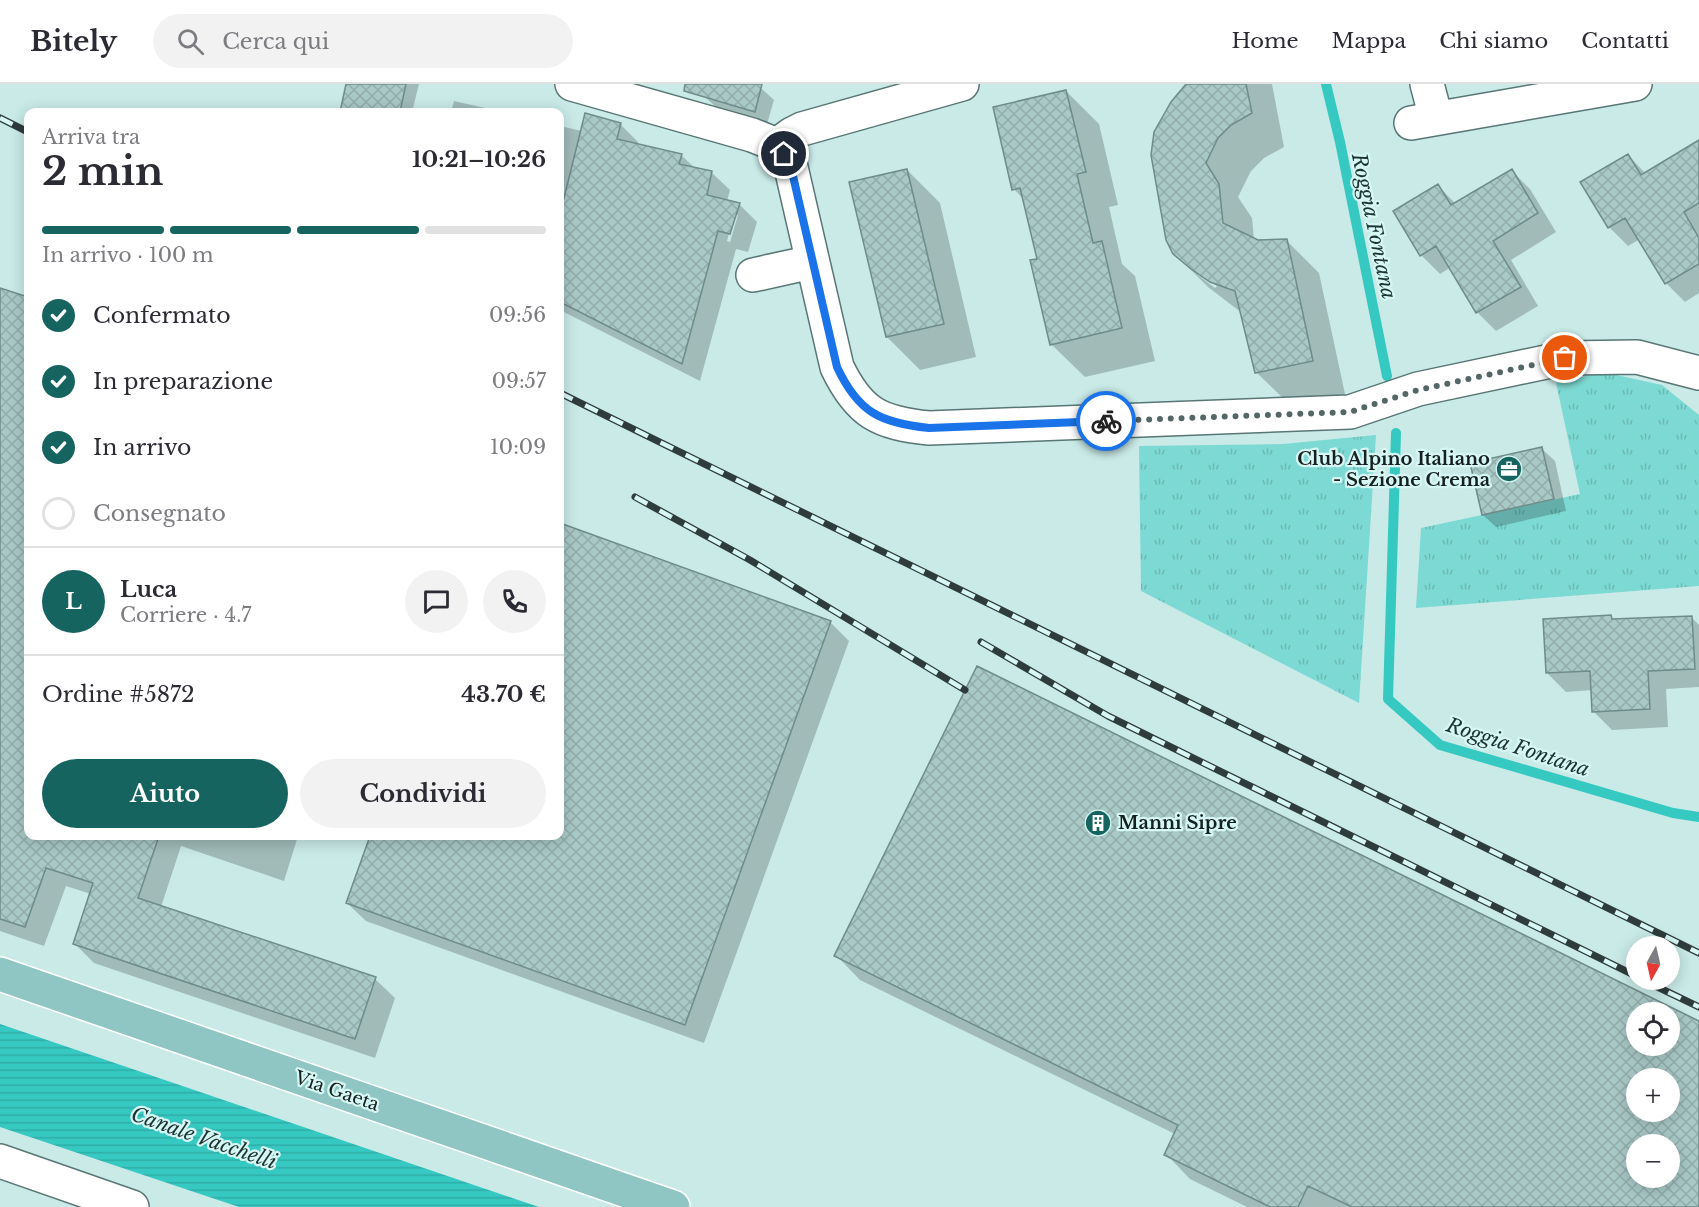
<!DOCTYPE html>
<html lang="it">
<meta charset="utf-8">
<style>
:root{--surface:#fff;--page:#f2f2f3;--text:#2b2b33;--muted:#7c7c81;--line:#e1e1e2;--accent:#166460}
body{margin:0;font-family:"Libre Baskerville",serif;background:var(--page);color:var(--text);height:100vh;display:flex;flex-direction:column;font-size:22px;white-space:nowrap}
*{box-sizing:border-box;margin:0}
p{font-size:20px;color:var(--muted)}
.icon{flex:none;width:33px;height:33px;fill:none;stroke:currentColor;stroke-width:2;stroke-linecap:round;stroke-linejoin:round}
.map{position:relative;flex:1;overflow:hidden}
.panel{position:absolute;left:24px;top:24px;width:540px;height:732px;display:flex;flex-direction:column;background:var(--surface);border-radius:12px;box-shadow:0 3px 15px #0003}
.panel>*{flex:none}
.needle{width:39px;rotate:188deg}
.buttons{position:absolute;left:1626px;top:852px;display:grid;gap:12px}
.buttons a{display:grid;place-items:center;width:54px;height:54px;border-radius:50%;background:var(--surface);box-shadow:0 3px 15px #0003;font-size:30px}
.pin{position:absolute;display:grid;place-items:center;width:51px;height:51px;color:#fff;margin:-26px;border:3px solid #fff;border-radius:50%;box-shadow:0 2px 6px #0007}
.courier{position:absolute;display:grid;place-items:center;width:60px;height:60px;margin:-30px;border:4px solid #1a73e8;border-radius:50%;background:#fff;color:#222;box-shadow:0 2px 8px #0007}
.headline em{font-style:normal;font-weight:800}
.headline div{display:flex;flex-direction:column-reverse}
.headline{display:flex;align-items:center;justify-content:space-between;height:102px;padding:0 18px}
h1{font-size:39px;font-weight:800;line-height:45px}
.bar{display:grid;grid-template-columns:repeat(4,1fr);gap:9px 6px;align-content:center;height:72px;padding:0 18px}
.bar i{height:8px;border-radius:4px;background:var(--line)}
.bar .selected{background:var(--accent)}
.bar p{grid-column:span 4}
.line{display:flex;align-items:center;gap:15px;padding:0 18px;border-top:2px solid var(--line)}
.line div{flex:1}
.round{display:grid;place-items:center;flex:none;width:63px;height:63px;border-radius:32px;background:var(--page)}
ol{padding:0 18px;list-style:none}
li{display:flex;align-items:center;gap:18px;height:66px}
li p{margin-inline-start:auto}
li .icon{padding:6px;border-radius:50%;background:var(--accent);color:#fff;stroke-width:4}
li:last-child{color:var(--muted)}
li i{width:33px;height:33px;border:3px solid var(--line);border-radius:50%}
.primary-button{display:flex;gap:12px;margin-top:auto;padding:12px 18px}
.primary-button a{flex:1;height:69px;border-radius:36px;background:var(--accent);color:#fff;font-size:24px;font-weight:800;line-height:69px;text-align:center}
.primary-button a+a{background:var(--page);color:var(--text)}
header{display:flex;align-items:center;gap:36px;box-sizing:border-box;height:84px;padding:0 30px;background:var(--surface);border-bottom:2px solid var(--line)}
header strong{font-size:28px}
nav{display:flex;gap:33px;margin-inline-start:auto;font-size:21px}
.search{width:420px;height:54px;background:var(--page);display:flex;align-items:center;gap:15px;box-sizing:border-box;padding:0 21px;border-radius:33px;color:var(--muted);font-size:22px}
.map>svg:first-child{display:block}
.park{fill:url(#park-tufts)}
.water{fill:url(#water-rules)}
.shadow{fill:#0003;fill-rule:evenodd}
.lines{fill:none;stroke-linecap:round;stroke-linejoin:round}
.stream{stroke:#36c9c2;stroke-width:10}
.building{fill:url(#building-cross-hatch);stroke:#6e8c8a;stroke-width:1.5;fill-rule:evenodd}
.minor-casing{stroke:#587674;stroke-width:36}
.major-casing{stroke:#fff;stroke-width:36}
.minor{stroke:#fff;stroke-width:33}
.major{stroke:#8fc6c3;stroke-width:33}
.rail-casing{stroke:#2e3c3b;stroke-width:7}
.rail{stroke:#d6f7f4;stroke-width:4.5;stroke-dasharray:14;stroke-linecap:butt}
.done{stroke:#546766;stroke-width:6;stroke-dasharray:0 10.8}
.route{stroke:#1a73e8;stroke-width:8}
.labels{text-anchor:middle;stroke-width:4.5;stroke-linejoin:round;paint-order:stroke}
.poi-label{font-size:18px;font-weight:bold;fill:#152120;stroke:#d6f7f4;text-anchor:end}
.street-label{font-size:18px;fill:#152120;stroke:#d6f7f4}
.water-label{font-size:20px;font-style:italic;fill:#1b3332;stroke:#d6f7f4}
</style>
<header>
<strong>Bitely</strong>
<div class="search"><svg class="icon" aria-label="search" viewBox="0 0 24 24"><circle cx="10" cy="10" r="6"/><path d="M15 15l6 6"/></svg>Cerca qui</div>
<nav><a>Home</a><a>Mappa</a><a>Chi siamo</a><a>Contatti</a></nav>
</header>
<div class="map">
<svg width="1699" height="1123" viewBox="0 0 1699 1123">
<defs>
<pattern id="park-tufts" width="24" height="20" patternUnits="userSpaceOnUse" patternTransform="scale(1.5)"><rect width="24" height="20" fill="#7dd9d3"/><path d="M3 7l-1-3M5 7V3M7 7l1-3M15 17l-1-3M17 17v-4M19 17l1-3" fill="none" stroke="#6bbab5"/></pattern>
<pattern id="water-rules" width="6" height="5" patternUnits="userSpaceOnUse" patternTransform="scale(1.5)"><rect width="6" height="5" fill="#36c9c2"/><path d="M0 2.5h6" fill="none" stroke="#2faca6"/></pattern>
<pattern id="building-cross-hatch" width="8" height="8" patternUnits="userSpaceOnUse" patternTransform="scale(1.5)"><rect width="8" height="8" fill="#a9c9c6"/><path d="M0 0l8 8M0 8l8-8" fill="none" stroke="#91acaa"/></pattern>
</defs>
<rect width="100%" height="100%" fill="#c9eae7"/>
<path class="park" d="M1603 288 1662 301 1699 331V502L1416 524 1421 444 1580 410 1556 299Z
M1376 351 1359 619 1141 507 1139 362 1283 360Z"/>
<path class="water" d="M0 940 539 1123H239L0 1043Z"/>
<path class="shadow" d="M348 0H419L412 28H341Z
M708 0H747L761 4 774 16 767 40 717 24 704 12Z
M1188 0H1272L1284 63 1264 74 1251 87 1238 113 1252 134 1254 156 1257 158 1286 156 1319 189 1345 310 1290 321 1256 288 1242 229 1208 203 1174 169ZM1198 187 1217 202 1215 204 1198 191Z
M1066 7 1099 40 1118 121 1109 123 1122 180 1135 192 1155 277 1085 293 1051 260 1038 176 1024 116 1014 105Z
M454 17 503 28H451Z
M620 40 638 58V61L681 71 695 84 711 88 730 106 727 117 739 120 757 138 748 168 736 165 700 297 560 226V136L565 114 560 113V42L582 47ZM734 131H738L730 158 727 157Z
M1699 58V209L1685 218 1666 199 1640 155 1628 162 1609 143 1628 71 1646 90Z
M907 86 940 119 976 273 920 286 887 253Z
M1512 87 1530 105 1556 148 1511 176 1538 222 1496 247 1477 228 1451 183 1440 190 1421 171 1438 102 1456 120Z
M0 205 28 215V752H298L284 797 181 762 161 823 375 895 395 914 375 974 94 879 74 859 91 810 66 802 44 862 0 847Z
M1542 365 1555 377 1566 427 1496 443 1483 431Z
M560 441 830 538 849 557 704 959 366 837 347 819 371 752H560Z
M1611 533 1614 536 1691 533 1699 541V603L1666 605 1668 643 1612 646 1593 627 1592 606 1566 608 1547 589Z
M978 584 1699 939V1123H1247L1190 1095 1166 1070 1175 1050 860 896 836 871ZM1636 928H1670V962H1636ZM1636 994H1670V1028H1636ZM1636 1060H1670V1094H1636Z"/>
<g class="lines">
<path class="stream" d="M1326 0 1340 58 1387 292
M1396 349 1388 615 1440 661 1673 729 1699 733"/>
</g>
<path class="building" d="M346 0H406L400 28H340Z
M685 0H762L755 28 684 7Z
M1186 0H1246L1252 29 1231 41 1218 54 1206 79 1219 100 1223 139 1258 156 1287 155 1313 277 1255 289 1235 207 1210 198 1191 185 1173 170 1166 156 1151 71 1154 48 1171 18Z
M1066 6 1086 88 1077 90 1093 159 1102 157 1122 244 1050 261 1030 176 1037 175 1020 104 1012 106 993 23Z
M585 29 621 39 617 55 682 70 679 80 712 87 707 111 740 119 730 150 718 147 682 280 560 218V130Z
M1699 56V119L1684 128 1699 154V180L1665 200 1625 134 1608 144 1580 98 1628 70 1641 91Z
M907 85 944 240 886 253 849 98Z
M1512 85 1538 129 1493 157 1521 203 1476 229 1436 162 1420 172 1393 127 1438 100 1451 121Z
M0 204 28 213V752H159L138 814 376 893 355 955 73 860 93 799 46 784 25 843 0 835Z
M1542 363 1554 415 1482 431 1470 379Z
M560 439 831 537 685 941 346 819 370 752H560Z
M1611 531 1612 535 1692 532 1695 585 1648 587 1650 625 1592 628 1590 587 1546 589 1543 535Z
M977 582 1699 937V1123H1352L1308 1102 1298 1123H1270L1164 1071 1178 1041 834 872ZM1636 928H1670V962H1636ZM1636 994H1670V1028H1636ZM1636 1060H1670V1094H1636Z"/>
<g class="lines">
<g class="minor-casing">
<path id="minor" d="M572 0 752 51 777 61 790 79 837 283C859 329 879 339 929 344L1350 328 1418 305 1565 274 1637 273 1699 289
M1427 0 1436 34
M1411 39 1635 0
M777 61 792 50 802 45 962 0
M753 191 812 178
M0 1077 132 1123"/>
</g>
<g class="major-casing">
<path id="major" d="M0 890 673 1123"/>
</g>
<use href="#minor" class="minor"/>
<use href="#major" class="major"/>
<g class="rail-casing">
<path id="rail" d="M0 34 28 48
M560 309 1699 869
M635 413 750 476 965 606
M981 558 1108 632 1636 892
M1643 896 1699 923"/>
</g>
<use href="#rail" class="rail"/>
</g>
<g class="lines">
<path class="done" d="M1106 337 1350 328 1418 306 1565 274"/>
<path class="route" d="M784 70 790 79 837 283C858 328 880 339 929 344L1106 337"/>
</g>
<defs>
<g id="office-disc" transform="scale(1.35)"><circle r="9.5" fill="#166460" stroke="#d6f7f4"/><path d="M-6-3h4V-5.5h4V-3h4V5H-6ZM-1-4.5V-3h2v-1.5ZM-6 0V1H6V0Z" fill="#fff"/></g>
<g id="building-disc" transform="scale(1.35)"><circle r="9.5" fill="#166460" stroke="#d6f7f4"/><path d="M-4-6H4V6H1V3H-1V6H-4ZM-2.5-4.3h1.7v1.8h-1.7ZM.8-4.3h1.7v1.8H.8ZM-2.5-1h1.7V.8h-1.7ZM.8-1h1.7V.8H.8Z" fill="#fff"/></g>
</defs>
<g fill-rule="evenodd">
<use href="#office-disc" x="1509" y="385"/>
<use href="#building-disc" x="1098" y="739"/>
</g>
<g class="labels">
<g class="poi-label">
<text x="1490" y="381">Club Alpino Italiano<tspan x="1490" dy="21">- Sezione Crema</tspan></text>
<text x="1118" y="745" text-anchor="start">Manni Sipre</text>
</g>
<g class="street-label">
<text transform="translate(337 1007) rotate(19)" y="6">Via Gaeta</text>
</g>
<g class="water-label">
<text transform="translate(1374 142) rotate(78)" y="7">Roggia Fontana</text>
<text transform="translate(1518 663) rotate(18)" y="7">Roggia Fontana</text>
<text transform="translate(204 1054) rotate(19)" y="7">Canale Vacchelli</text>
</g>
</g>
</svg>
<div class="buttons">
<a><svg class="needle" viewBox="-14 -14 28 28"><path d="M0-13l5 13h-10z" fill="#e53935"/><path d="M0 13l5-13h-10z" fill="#7c7c81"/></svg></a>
<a><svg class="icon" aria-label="locate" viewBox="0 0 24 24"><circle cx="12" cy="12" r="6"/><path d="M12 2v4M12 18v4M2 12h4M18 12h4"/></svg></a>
<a>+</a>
<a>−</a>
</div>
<div class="pin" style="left:1565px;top:274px;background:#ea580c"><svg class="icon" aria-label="bag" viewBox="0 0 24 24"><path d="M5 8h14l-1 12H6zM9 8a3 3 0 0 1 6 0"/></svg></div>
<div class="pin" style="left:784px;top:70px;background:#1f2937"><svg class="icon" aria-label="home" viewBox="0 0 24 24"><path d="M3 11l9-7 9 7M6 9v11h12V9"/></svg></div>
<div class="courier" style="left:1106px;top:337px"><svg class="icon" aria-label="bike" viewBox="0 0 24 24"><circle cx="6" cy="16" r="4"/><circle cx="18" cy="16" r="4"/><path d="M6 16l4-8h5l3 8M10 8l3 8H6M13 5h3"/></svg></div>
<section class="panel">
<div class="headline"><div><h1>2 min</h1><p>Arriva tra</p></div><em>10:21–10:26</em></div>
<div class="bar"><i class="selected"></i><i class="selected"></i><i class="selected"></i><i></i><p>In arrivo · 100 m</p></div>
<ol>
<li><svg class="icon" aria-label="check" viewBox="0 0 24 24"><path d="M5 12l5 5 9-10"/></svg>Confermato<p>09:56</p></li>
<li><svg class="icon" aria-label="check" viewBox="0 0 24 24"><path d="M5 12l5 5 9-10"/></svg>In preparazione<p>09:57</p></li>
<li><svg class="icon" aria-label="check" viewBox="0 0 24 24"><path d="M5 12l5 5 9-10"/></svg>In arrivo<p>10:09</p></li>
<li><i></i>Consegnato</li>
</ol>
<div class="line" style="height:108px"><b class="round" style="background:var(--accent);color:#fff">L</b><div><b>Luca</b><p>Corriere · 4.7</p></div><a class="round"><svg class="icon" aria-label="chat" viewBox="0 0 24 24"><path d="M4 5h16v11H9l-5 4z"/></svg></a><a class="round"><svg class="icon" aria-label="phone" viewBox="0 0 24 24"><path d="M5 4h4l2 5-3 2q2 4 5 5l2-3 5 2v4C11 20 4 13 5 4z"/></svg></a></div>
<div class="line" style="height:78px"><div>Ordine #5872</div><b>43.70 €</b></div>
<div class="primary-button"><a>Aiuto</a><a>Condividi</a></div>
</section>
</div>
